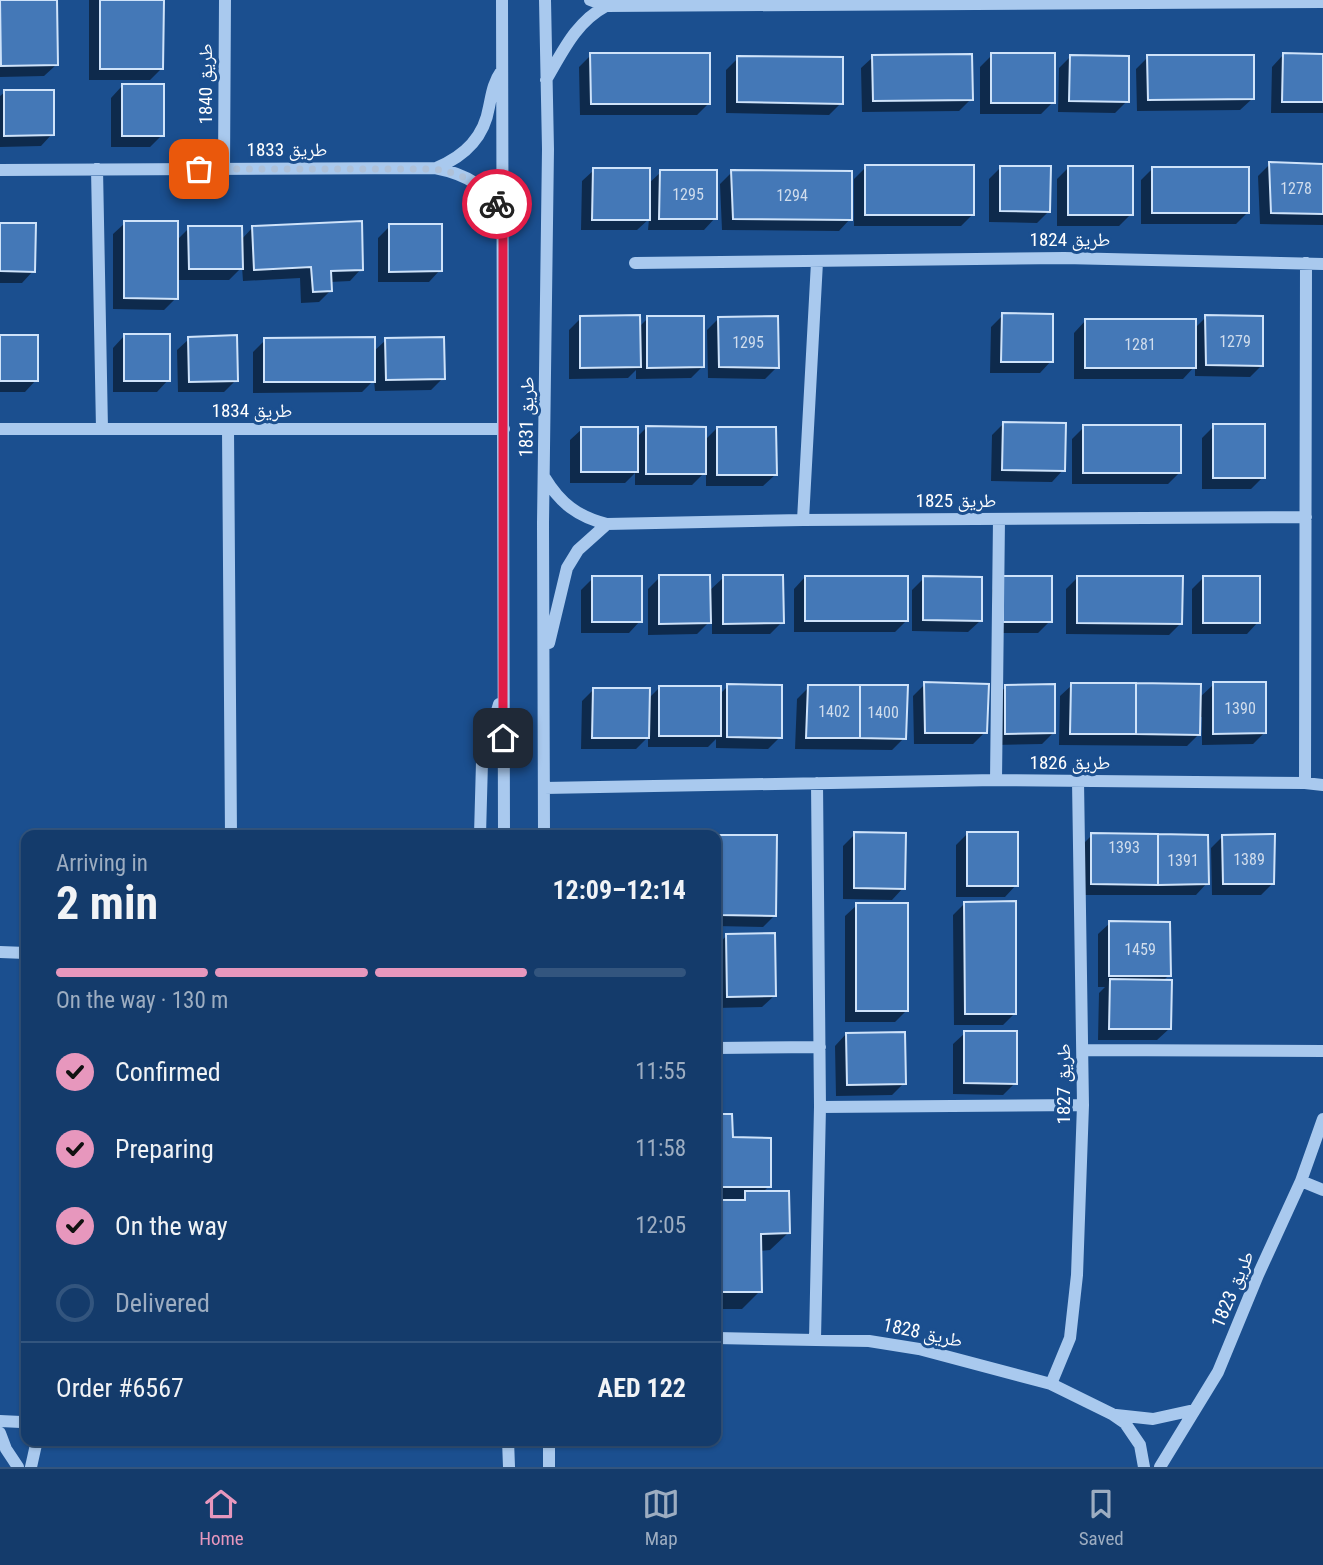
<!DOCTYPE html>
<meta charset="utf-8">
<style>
:root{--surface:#143b6b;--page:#214673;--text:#f1f3f6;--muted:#9dadc1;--line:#33557e;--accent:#e797bd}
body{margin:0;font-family:"Roboto Condensed","Noto Naskh Arabic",sans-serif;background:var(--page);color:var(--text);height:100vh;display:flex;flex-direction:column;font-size:26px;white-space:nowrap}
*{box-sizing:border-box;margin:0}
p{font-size:23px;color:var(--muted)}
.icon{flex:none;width:38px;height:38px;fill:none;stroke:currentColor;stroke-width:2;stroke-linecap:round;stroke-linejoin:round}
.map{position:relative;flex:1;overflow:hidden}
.panel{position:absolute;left:21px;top:830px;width:700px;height:616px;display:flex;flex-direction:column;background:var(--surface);border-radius:14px;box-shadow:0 2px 5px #0004,0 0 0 2px var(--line)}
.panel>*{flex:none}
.pin{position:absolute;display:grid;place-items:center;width:60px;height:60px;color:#fff;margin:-30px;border-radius:14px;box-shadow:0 4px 10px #0006}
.courier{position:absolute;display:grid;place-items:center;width:70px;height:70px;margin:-35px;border:5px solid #e11d48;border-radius:50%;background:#fff;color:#222;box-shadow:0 2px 9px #0007}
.overview em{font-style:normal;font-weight:700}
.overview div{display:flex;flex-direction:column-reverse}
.overview{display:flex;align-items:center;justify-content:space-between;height:119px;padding:0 35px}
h1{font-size:46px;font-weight:700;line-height:52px}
.bar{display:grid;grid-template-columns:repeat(4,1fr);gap:10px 7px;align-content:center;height:84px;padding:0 35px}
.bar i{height:9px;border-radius:5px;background:var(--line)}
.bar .active{background:var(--accent)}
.bar p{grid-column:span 4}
.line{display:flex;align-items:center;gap:18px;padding:0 35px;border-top:2px solid var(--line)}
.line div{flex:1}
ol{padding:0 35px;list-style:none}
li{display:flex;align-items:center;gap:21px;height:77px}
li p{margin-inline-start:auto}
li .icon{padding:7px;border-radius:50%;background:var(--accent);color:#111;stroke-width:4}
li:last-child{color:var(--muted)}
li i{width:38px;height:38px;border:4px solid var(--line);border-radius:50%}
.tabs{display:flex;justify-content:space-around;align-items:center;height:98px;border-top:2px solid var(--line);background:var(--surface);font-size:19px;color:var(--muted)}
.tabs a{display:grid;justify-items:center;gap:4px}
.tabs .active{color:var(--accent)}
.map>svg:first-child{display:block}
.shadow{fill:#0007}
.building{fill:#4478b7;stroke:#cfe3fa;stroke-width:2}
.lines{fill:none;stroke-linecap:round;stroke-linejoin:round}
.minor{stroke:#a9c9ee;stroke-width:12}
.done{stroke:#afc1d8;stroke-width:7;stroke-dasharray:0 12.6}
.route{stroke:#e11d48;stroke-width:9}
.labels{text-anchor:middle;stroke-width:6;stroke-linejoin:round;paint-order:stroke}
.number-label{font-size:16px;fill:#d0dded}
.street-label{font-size:19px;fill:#fff;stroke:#1b4f8f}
</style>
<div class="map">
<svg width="1323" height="1467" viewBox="0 0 1323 1467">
<rect width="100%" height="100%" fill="#1b4f8f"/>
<path class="shadow" d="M0 0H55L56 65 44 76 0 77Z
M89 0H162V68L150 80H89Z
M591 55 709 103 697 115H580L579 67Z
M992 55 1053 102 1041 114H980V67Z
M1283 55H1323V113H1271L1272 67Z
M873 57 971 99 959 111 862 112 861 68Z
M1070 57 1127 101 1115 113 1058 112 1059 68Z
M1148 57 1252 99 1240 110 1137 111 1136 69Z
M738 58 841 103 829 115 726 113V70Z
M122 86 162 135 150 147H111V98Z
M5 92 52 134 41 146 0 147V96Z
M1270 164 1323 165V225L1260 224 1258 176Z
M866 167 972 215 961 226H854V179Z
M1001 167 1049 211 1037 223 989 222V179Z
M1069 167 1131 214 1119 226H1057V179Z
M1152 169 1248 212 1236 224H1141V180Z
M594 170 648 184 661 172 715 218 704 230H648L649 219 637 230H581L582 181Z
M732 172 850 219 839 231 722 230 720 184Z
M125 223 176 241 189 228 241 240 253 227 361 269 350 281 330 282V291L319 302 301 303 300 278 243 281 242 267 229 280H176V298L164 310 113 309V234Z
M0 225 33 271 22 283H0Z
M390 226 440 270 429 282H378V238Z
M1003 315 1051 361 1040 373H990L991 327Z
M1206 317 1262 365 1250 377 1195 376V366L1183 379H1074V333L1085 321 1194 329Z
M581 318 639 327 648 318 702 367 691 378 636 379V370L628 378 569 379V330Z
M719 318 777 367 765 379 708 378 707 330Z
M124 336 168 380 157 392H113V348Z
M0 337 36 380 25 392H0Z
M189 339 236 380 224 392H178L177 350Z
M265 340 373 352 386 340 443 378 431 390 375 391 374 380 362 392 253 393V352Z
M1003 424 1063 470 1052 482 991 481 992 435Z
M1214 426 1263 477 1251 489H1202V438Z
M1084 427 1180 472 1168 484H1072V439Z
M646 428 704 441 717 428 775 475 763 486H706V471L692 485H635V473L625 483H570V440L582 429 636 438Z
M660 577 708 592 724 577 782 622 770 634H712V619L697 634 648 635V589Z
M805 577 906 621 895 632H794V589Z
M1078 577 1180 624 1169 635 1066 634V589Z
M1204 577 1258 622 1247 634H1192V589Z
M593 578 640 621 629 633H581V590Z
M924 578 980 621 968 632 912 631V590Z
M1003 578 1050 621 1038 633H992V590Z
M925 684 985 732 973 744H914L913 696Z
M1214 684 1265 732 1253 744 1202 745V717H1199V734L1187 746 1059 745 1060 696 1072 685 1199 698Z
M728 686 780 737 768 749 716 748V739L708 747H648V737L636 749H581L582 701 594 689 648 699 660 687 719 695Z
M809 687 904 738 892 750 795 749 797 699Z
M1006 687 1054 732 1042 744 994 745V698Z
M855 834 903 888 892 900 843 899V846Z
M967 834 1016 885 1005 897H956V845Z
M1092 835 1207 883 1196 895H1080V847Z
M1223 836 1273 883 1261 895H1212L1211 848Z
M720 837 775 915 763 927 716 926V841Z
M965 903 1015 1013 1003 1025H954L953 915Z
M857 905 907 1010 895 1022H845V916Z
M1110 923 1169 975 1163 981 1169 1029 1157 1040H1098L1099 993 1105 987H1098V934Z
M727 935 774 996 762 1007 716 1008V947Z
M965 1033 1015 1083 1003 1095 953 1094V1044Z
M846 1034 904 1083 892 1095 836 1096 835 1046Z
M716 1116H731V1139L769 1186 762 1193 788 1233 770 1250 760 1251V1291L742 1309H716Z"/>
<path class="building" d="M0 0H57L58 65 1 66Z
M100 0H164L163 69H100Z
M590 53H710V104H591Z
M991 53H1055V103H991Z
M1283 53 1323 54V102H1282Z
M972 54 973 100 873 101 872 55Z
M1070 55 1129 56V102L1069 101Z
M1147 55H1254V99L1148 100Z
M737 56 843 57V104L737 102Z
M122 84H164V136H122Z
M4 90H54V135L4 136Z
M1269 162 1323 164V214L1271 213Z
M865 165H974V215H865Z
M1000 166H1051L1050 212 1000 211Z
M1068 166H1133V215H1068Z
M1152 167H1249V213H1152Z
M593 168H650V220H592Z
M660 170H717V219H659Z
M731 170 852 171V220L733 219Z
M124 221H178V299L124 298Z
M362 221 363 270 331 271 332 291 313 292 311 267 254 270 252 226Z
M0 223H36L35 272 0 271Z
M389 224H442V271L389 272Z
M188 226H242L243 269H189Z
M1002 313 1053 314V362H1001Z
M640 315 641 367 580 368V316Z
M1205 315 1263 316V366L1206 365Z
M647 316H704V367L647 368Z
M778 316 779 368 719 367 718 317Z
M1085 319H1196V368H1085Z
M124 334H170V381H124Z
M0 335H38V381H0Z
M237 335 238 381 189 382 188 337Z
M375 337V382H264V338Z
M444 337 445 379 386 380 385 338Z
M1003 422 1066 423 1065 471 1002 470Z
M1213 424H1265V478H1213Z
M1083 425H1181V473H1083Z
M646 426 706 427V474H646Z
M581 427H638V472H581Z
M717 427H776L777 475H717Z
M659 575H710L711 623 659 624Z
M723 575H783L784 623 723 624Z
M592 576H642V622H592Z
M805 576H908V621H805Z
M923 576 982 577V621L923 620Z
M1003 576H1052V622H1003Z
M1077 576H1183L1182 624 1077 623Z
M1203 576H1260V623H1203Z
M924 682 989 684 987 733H925Z
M1213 682H1266V733L1213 734Z
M1071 683H1136V734H1070Z
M1136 683 1201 684 1200 735 1136 734Z
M727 684 782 685V738L727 737Z
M1055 684V733L1005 734V685Z
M808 685H860V738H806Z
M860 685H908L906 739 860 738Z
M659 686H721V736H659Z
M593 688H650L649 738H592Z
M854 832 906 833 905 889 854 888Z
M967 832H1018V886H967Z
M1091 833 1158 834V885L1091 884Z
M1158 834 1208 835 1209 884 1158 885Z
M1275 834 1274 884H1223L1222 835Z
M719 835H777L776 916 719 915Z
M1016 901V1014H965L964 902Z
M856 903H908V1011H856Z
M1109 921 1170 922 1171 976H1109Z
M775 933 776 996 727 997 726 934Z
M1110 979 1172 980 1171 1029H1109Z
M964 1031H1017V1084L964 1083Z
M905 1032 906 1084 847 1085 846 1033Z
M716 1114H732L733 1137 771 1138V1187H716Z
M745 1191H789L790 1233 761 1234 762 1292H716V1200H745Z"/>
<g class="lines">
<path class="minor" d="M502 0 504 835
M590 0 606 6 1323 2
M546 80C563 51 576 22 606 6
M224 168 225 0
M436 168C463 157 484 138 489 107 492 93 493 83 502 70
M97 169 102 429
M0 170 435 168C466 174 487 186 503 215
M635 263 1064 258 1323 264
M0 429H504
M228 429 231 835
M545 478C560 503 578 517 607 524L803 520 1306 517
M803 520 817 262
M549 643 567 568 578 550 607 524
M996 780 999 519
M1305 783 1306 263
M544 788 996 780 1305 783 1323 785
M480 835 482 762 499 704
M544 835 543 523 548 149 545 0
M0 952 26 953
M716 1048 820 1047
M1083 1050 1323 1051
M820 1107 1083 1105
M1301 1181 1323 1190
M716 1338 869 1341 919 1349 1051 1384 1112 1414 1125 1423 1140 1445 1144 1467
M815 1339 820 1107 817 783
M1051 1384 1070 1338 1077 1275 1083 1105 1078 781
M1116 1415 1153 1419 1194 1410
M0 1421 21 1422 26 1420
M0 1433 6 1449 18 1467
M508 1440 509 1467
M549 1440V1467
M31 1467 37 1440
M1160 1467 1218 1372 1258 1275 1301 1181 1323 1119"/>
</g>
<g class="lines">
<path class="done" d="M199 169H435C462 174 480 182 497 204"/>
<path class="route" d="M497 204 503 216V738"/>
</g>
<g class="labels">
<g class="number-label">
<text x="1296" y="194">1278</text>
<text x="688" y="200">1295</text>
<text x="792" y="201">1294</text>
<text x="1235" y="347">1279</text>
<text x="748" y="348">1295</text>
<text x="1140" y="350">1281</text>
<text x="1240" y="714">1390</text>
<text x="834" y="717">1402</text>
<text x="883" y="718">1400</text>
<text x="1124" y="853">1393</text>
<text x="1249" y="865">1389</text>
<text x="1183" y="866">1391</text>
<text x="1140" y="955">1459</text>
</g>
<g class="street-label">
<text transform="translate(205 84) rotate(-90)" y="7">طريق 1840</text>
<text x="287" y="156">طريق 1833</text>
<text x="1070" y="246">طريق 1824</text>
<text x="252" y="417">طريق 1834</text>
<text transform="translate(526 417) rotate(-89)" y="7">طريق 1831</text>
<text x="956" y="507">طريق 1825</text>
<text x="1070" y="769">طريق 1826</text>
<text transform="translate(1063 1084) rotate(-90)" y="7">طريق 1827</text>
<text transform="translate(1232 1289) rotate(-67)" y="7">طريق 1823</text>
<text transform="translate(923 1332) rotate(12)" y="7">طريق 1828</text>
</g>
</g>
</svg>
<div class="pin" style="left:199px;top:169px;background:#ea580c"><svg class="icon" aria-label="bag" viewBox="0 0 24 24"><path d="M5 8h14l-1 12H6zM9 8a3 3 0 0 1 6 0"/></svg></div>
<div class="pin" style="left:503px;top:738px;background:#1f2937"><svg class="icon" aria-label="home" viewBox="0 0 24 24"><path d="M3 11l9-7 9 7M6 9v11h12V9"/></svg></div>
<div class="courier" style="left:497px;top:204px"><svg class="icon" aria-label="bike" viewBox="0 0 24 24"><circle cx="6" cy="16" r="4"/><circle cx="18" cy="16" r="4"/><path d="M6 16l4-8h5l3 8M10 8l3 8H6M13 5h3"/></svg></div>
<section class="panel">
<div class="overview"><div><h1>2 min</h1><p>Arriving in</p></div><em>12:09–12:14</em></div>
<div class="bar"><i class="active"></i><i class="active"></i><i class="active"></i><i></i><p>On the way · 130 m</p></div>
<ol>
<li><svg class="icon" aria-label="check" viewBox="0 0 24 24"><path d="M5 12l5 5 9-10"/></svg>Confirmed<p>11:55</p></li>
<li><svg class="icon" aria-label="check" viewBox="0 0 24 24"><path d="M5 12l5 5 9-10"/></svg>Preparing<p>11:58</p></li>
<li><svg class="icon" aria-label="check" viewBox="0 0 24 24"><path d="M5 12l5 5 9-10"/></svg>On the way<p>12:05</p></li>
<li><i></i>Delivered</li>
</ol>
<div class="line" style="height:91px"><div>Order #6567</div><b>AED 122</b></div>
</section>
</div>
<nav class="tabs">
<a class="active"><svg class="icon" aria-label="home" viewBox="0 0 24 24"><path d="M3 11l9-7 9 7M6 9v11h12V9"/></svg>Home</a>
<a><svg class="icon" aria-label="map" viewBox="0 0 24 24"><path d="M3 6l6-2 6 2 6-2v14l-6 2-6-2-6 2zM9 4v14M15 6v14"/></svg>Map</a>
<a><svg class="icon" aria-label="saved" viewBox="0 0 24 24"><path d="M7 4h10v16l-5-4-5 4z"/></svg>Saved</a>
</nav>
